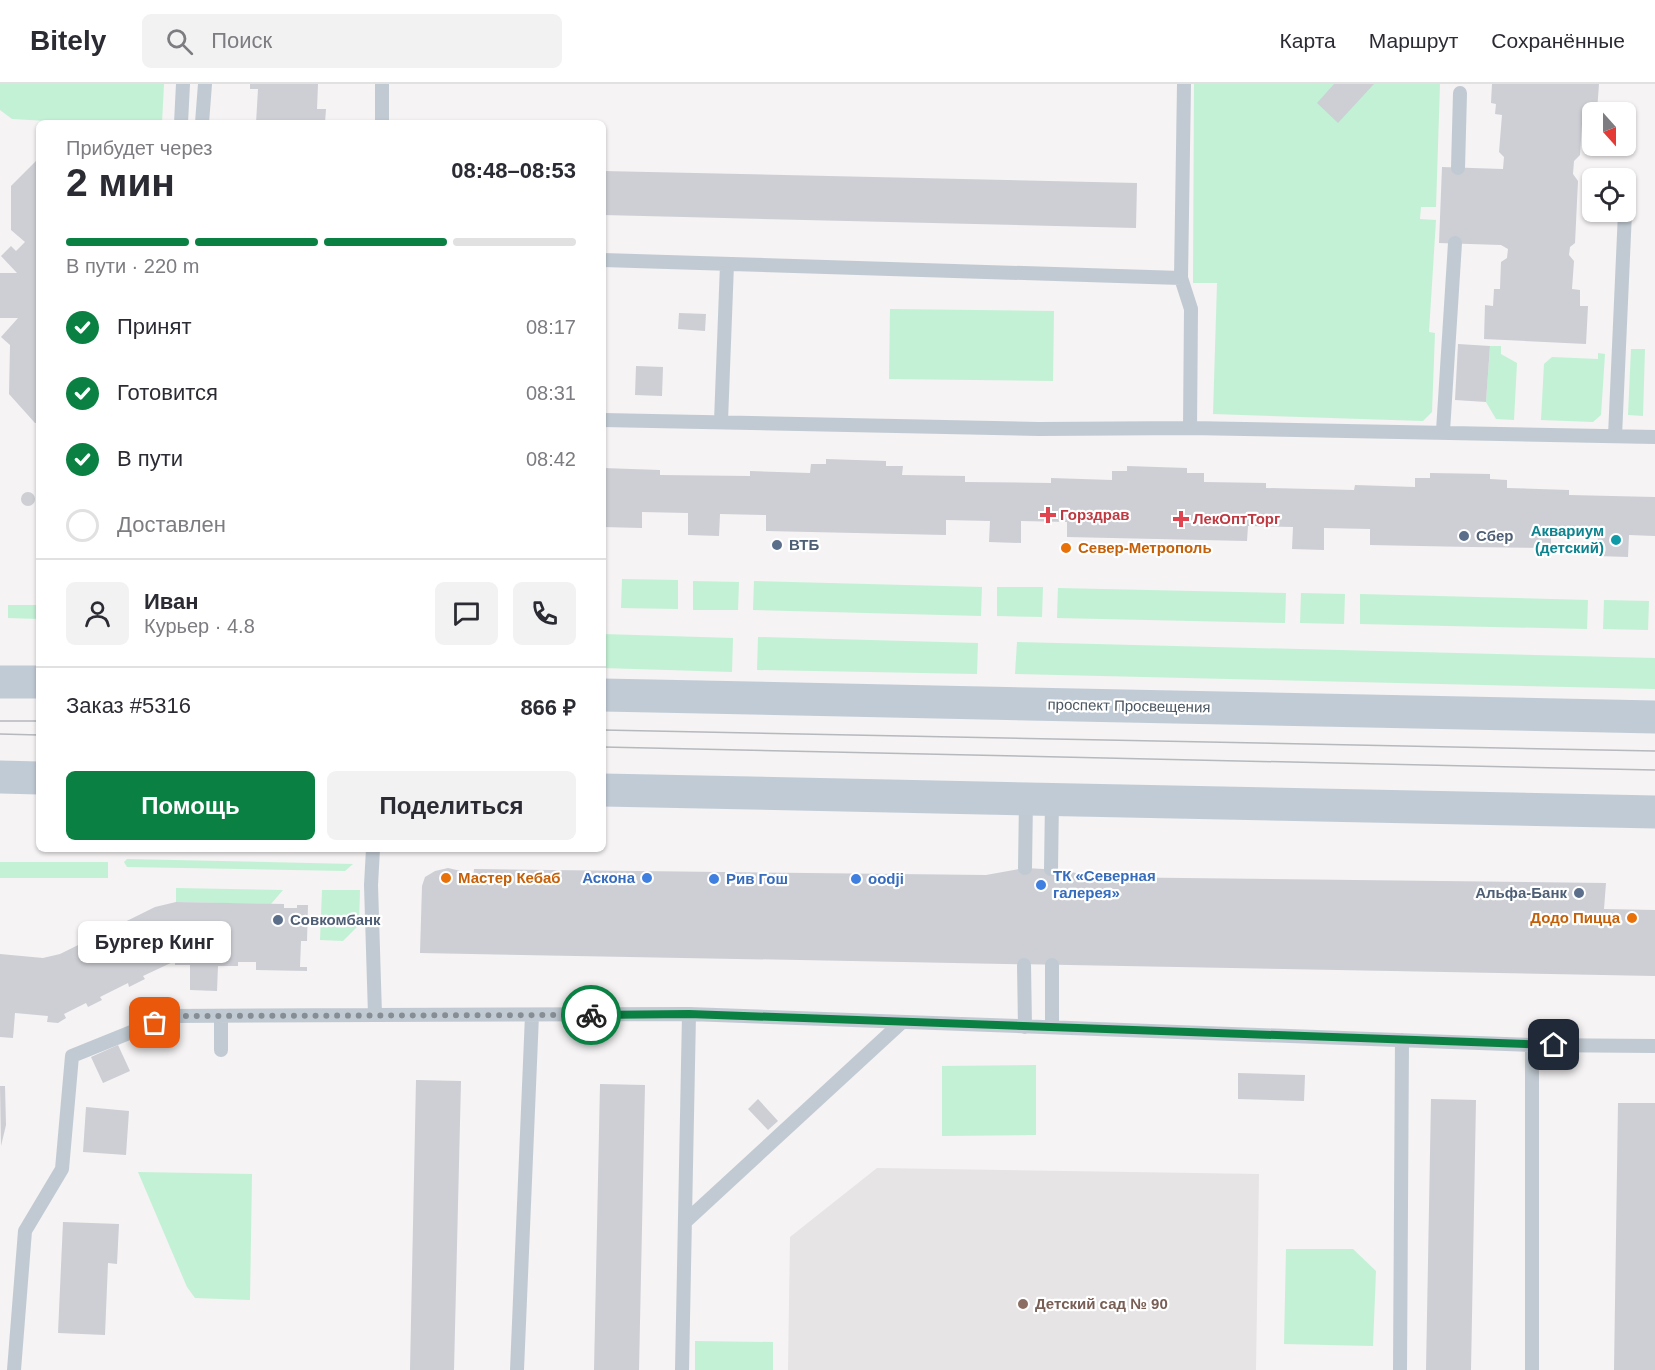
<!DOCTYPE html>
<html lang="ru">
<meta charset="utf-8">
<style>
:root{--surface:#fff;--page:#f2f2f3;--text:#2b2b33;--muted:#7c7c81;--line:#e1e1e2;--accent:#0b8043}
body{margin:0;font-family:Arial,sans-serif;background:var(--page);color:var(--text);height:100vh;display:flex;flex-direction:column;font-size:22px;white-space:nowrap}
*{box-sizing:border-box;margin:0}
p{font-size:20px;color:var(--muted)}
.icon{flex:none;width:33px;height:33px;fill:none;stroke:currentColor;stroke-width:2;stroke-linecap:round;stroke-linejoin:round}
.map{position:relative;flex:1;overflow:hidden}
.details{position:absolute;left:36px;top:36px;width:570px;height:732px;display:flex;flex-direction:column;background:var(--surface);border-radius:9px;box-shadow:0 2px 4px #0004}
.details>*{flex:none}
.needle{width:39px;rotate:159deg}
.controls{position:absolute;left:1582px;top:18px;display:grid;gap:12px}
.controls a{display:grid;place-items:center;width:54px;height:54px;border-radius:9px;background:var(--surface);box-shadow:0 2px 4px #0004;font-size:30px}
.pin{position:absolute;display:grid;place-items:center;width:51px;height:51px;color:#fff;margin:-26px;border-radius:12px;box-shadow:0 3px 9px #0006}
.courier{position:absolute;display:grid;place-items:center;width:60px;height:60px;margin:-30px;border:4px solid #0b8043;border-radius:50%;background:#fff;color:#222;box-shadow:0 2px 8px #0007}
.bubble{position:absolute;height:42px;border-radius:9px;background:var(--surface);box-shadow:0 2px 4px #0004;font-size:20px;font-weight:700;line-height:42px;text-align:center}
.overview em{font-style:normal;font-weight:700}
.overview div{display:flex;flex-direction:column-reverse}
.overview{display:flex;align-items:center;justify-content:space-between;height:102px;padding:0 30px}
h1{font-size:39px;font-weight:700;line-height:45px}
.bar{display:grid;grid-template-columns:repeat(4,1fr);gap:9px 6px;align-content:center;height:72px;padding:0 30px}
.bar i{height:8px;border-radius:4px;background:var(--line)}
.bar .selected{background:var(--accent)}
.bar p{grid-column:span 4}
.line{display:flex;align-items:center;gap:15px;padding:0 30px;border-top:2px solid var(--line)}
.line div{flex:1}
.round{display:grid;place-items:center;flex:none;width:63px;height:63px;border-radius:9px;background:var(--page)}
ol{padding:0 30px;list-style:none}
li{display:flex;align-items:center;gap:18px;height:66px}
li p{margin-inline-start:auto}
li .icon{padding:6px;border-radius:50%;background:var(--accent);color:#fff;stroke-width:4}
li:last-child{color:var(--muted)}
li i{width:33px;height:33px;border:3px solid var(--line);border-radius:50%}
.button{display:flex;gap:12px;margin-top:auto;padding:12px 30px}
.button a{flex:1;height:69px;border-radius:9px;background:var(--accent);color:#fff;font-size:24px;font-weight:700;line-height:69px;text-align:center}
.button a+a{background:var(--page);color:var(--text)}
header{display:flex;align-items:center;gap:36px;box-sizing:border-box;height:84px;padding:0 30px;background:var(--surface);border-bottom:2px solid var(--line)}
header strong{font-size:28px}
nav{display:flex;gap:33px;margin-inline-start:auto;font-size:21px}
.search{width:420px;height:54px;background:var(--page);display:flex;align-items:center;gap:15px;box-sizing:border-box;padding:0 21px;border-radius:9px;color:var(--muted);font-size:22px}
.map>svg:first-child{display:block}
.education{fill:#e6e4e5}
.green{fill:#c3f1d5}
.building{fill:#cdcfd5}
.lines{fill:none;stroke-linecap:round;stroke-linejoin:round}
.lane{stroke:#c1cad2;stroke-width:14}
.secondary{stroke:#c1cbd6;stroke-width:33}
.tram{stroke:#b5b8bd;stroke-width:1.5}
.done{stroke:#868d94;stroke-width:6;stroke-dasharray:0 10.8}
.route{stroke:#0b8043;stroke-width:8}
.health-dot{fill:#e0444e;stroke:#fff;stroke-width:2}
.service-dot{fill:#5c6f8a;stroke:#fff;stroke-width:2}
.culture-dot{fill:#0f9aa8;stroke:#fff;stroke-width:2}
.food-dot{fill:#e8710a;stroke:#fff;stroke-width:2}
.shop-dot{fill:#3f7fe0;stroke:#fff;stroke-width:2}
.education-dot{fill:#8d6e63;stroke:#fff;stroke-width:2}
.labels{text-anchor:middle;stroke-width:4.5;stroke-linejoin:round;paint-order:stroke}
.health-label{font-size:15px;font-weight:bold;fill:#be3a42;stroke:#fff;text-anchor:start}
.culture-label{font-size:15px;font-weight:bold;fill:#0d838f;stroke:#fff;text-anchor:end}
.service-label{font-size:15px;font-weight:bold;fill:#4e5e75;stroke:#fff;text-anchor:start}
.food-label{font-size:15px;font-weight:bold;fill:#c56008;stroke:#fff;text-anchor:start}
.street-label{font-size:15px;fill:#4a5661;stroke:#fff}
.shop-label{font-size:15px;font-weight:bold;fill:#366cbe;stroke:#fff;text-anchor:start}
.education-label{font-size:15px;font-weight:bold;fill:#785e54;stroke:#fff;text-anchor:start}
</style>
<header>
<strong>Bitely</strong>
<div class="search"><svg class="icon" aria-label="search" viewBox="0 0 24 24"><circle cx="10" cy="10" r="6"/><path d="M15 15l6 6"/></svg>Поиск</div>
<nav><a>Карта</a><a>Маршрут</a><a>Сохранённые</a></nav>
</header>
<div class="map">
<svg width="1655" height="1286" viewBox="0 0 1655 1286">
<rect width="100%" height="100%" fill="#f5f3f3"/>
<path class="education" d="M877 1084 1259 1090 1256 1286H788L790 1153Z"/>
<path class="green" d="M0 0H164L162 39H83L12 35 0 26Z
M1194 0H1440L1436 123H1421L1420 135 1436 136 1429 248 1435 249 1432 328 1423 337 1213 330 1217 199H1193Z
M890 225 1054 227 1053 297 889 295Z
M1490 262H1501V270L1517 279 1514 336 1496 335 1486 318Z
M1631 265H1645L1643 332 1628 331Z
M1598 269 1605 270 1601 331 1593 338 1541 336 1544 280 1552 273 1598 275Z
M622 495 678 496V525L621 524Z
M693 497 739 498 738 526H693Z
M754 497 982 503 981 532 753 526Z
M997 503H1043L1042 533 997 532Z
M1058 504 1286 509 1285 539 1057 534Z
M1301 509 1345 510 1344 540 1300 539Z
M1360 510 1588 516 1587 545 1360 540Z
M1604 516 1649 517 1648 546 1603 545Z
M8 521H39V535L8 534Z
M603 550 733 554 732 588 603 584Z
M758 553 978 559 977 590 757 586Z
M1017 558 1655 574V605L1015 590Z
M127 775 353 780 345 787 127 783 124 778Z
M0 778H108V794H0Z
M176 804 283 806 271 820 176 818Z
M322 806H360L359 841 343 857 320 856Z
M1036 981V1051L942 1052V982Z
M138 1088 252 1090 250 1216 195 1214 187 1203Z
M1286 1165H1353L1376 1187 1373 1262 1284 1260Z
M695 1257 773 1258V1286H695Z"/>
<path class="building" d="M250 0H318L317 25H326L325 39H256L258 5H250Z
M1334 0H1374L1338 39 1317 19Z
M1492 0H1599L1597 27H1590L1589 41 1582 40 1580 71 1574 77 1573 90 1578 97 1575 159 1570 163 1569 171 1574 177 1572 205 1580 206V222H1588L1586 260 1484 255 1485 221 1493 222 1494 205H1500L1501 178 1507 174 1508 165 1501 161 1439 159 1442 83 1503 85 1504 73 1499 68 1502 31 1495 30 1496 20 1491 19Z
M39 74V339H35L9 310 10 261 1 253 18 234H0V189H17L1 172 11 162 16 167 25 158 11 146V102Z
M603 87 1137 99 1136 144 603 131Z
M679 229 706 230 705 247 678 245Z
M1458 260 1490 262 1486 318 1455 316Z
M636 282 663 283 662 312 635 311Z
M826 375 886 377V382H903L902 391 965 392V398L1051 399V394L1112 396V387H1127V382L1187 384V389H1204V398L1266 399V404L1354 406 1355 401 1415 403V394H1430V389L1490 390V395L1507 396V404L1569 406V411L1655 413V452L1629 451 1628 473 1597 472 1598 450 1551 449V464L1471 463 1370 461V445L1324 444V466L1292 465 1293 443 1248 442 1247 457 1067 453V438L1021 437V459L989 458 990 437 946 436V451L766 447V431L720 430 719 452 688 451V429L642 428V444L603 443V384L660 386V391L750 392V387L810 389 811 380H826Z
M21 415a7 7 0 1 1 14 0a7 7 0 1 1-14 0Z
M448 784 461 787 473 795 474 785 986 791 1025 784 1062 786 1095 793 1606 799 1604 825 1655 826V892L420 869 422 802 425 793 435 787Z
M176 818 284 820V824H297V821H308L307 857H301L300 883H307V887L256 886V878H238V882H218L217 907 190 906V881H175V877L143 892 145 895 129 903 128 899 100 913 102 916 88 923 86 919 64 930 66 934 58 939 47 938 48 932 15 929 13 954 0 953V870L43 874 60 870 155 823Z
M118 961 130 987 103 999 91 973Z
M1238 989 1305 991 1304 1017 1238 1015Z
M416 996 461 997 454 1286H410Z
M600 1000 645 1001 639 1286H594Z
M0 1002H5L6 1041 1 1062Z
M758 1015 778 1037 768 1046 748 1025Z
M1431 1015 1476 1016 1471 1286H1426Z
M1618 1019H1655V1286H1614Z
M86 1023 129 1027 126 1071 83 1068Z
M63 1138 119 1140 117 1180 108 1179 105 1251 58 1249Z"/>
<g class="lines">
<path class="lane" d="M382 0V39
M181 39 183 0
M202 39 205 0
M1458 84 1460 9
M603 176 1181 194
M603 336 1039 345 1190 344 1191 225 1181 194 1184 0
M721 337 727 180
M1190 344 1655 353
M1443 347 1455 159
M1615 352 1625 128
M373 765 371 801 375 931 689 930 1532 961 1655 962
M1025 784 1026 715
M1051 785 1052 716
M1024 881 1025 943
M1052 881V943
M221 932V966
M685 1138 902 938
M14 1286 25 1147 62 1085 72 972 171 932 375 931
M517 1286 532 931
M682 1286 689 930
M1400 1286 1402 956
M1532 1286V961"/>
<path class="secondary" d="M0 598H39
M603 611 1655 633
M0 693 39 694
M603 706 1655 728"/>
<path class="tram" d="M0 637H39
M603 646 1655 667
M0 650 39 651
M603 663 1655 686"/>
</g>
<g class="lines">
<path class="done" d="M155 939 171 932 591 931"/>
<path class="route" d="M591 931 689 930 1554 961"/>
</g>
<g class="health-dot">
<path d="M1045 422h6v6h6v6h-6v6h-6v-6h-6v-6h6z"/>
<path d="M1178 426h6v6h6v6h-6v6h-6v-6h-6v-6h6z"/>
</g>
<g class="service-dot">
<circle cx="1464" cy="452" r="6"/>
<circle cx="777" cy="461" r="6"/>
<circle cx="1579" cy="809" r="6"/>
<circle cx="278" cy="836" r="6"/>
</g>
<circle class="culture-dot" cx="1616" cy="456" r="6"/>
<g class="food-dot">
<circle cx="1066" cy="464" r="6"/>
<circle cx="446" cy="794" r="6"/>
<circle cx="1632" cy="834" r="6"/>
</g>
<g class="shop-dot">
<circle cx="647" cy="794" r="6"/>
<circle cx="714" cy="795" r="6"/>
<circle cx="856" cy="795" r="6"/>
<circle cx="1041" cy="801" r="6"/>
</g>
<circle class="education-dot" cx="1023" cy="1220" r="6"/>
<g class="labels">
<g class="health-label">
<text x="1060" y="436">Горздрав</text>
<text x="1193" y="440">ЛекОптТорг</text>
</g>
<g class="culture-label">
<text x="1604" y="452">Аквариум<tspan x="1604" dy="17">(детский)</tspan></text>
</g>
<g class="service-label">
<text x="1476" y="457">Сбер</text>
<text x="789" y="466">ВТБ</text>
<text x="1567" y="814" text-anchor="end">Альфа-Банк</text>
<text x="290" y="841">Совкомбанк</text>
</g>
<g class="food-label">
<text x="1078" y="469">Север-Метрополь</text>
<text x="458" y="799">Мастер Кебаб</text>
<text x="1620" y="839" text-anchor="end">Додо Пицца</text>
</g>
<g class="street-label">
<text transform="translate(1129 622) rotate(1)" y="5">проспект Просвещения</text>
</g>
<g class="shop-label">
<text x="1053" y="797">ТК «Северная<tspan x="1053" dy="17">галерея»</tspan></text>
<text x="635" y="799" text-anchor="end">Аскона</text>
<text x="726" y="800">Рив Гош</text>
<text x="868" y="800">oodji</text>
</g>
<g class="education-label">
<text x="1035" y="1225">Детский сад № 90</text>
</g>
</g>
</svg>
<div class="controls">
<a><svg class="needle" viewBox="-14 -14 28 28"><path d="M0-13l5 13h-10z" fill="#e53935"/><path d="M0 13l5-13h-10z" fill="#7c7c81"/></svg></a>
<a><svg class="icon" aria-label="locate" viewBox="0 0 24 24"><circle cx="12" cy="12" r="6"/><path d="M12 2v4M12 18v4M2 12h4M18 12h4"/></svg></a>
</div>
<div class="pin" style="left:155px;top:939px;background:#ea580c"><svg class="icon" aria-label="bag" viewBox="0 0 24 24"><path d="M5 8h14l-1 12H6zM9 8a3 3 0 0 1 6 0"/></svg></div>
<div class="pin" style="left:1554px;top:961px;background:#1f2937"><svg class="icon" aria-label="home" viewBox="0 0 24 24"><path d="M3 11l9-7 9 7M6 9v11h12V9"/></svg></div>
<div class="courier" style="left:591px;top:931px"><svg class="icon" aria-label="bike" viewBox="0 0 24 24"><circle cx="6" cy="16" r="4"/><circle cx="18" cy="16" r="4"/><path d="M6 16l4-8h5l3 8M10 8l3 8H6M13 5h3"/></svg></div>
<div class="bubble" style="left:78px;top:837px;width:153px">Бургер Кинг</div>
<section class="details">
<div class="overview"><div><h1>2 мин</h1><p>Прибудет через</p></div><em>08:48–08:53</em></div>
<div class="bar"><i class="selected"></i><i class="selected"></i><i class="selected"></i><i></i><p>В пути · 220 m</p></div>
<ol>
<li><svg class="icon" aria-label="check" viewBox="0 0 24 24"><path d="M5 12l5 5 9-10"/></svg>Принят<p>08:17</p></li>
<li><svg class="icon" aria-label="check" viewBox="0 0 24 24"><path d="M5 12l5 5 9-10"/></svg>Готовится<p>08:31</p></li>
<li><svg class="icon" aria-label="check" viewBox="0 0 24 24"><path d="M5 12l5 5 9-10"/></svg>В пути<p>08:42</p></li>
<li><i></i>Доставлен</li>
</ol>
<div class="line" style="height:108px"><a class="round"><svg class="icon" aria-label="person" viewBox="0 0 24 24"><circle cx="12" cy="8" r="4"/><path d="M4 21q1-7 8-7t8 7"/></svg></a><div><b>Иван</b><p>Курьер · 4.8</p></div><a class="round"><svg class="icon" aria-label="chat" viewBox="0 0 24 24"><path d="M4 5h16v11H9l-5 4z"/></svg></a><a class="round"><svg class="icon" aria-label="phone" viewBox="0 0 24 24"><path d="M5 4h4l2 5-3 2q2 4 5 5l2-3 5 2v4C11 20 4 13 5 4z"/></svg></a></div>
<div class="line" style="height:78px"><div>Заказ #5316</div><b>866 ₽</b></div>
<div class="button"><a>Помощь</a><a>Поделиться</a></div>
</section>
</div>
